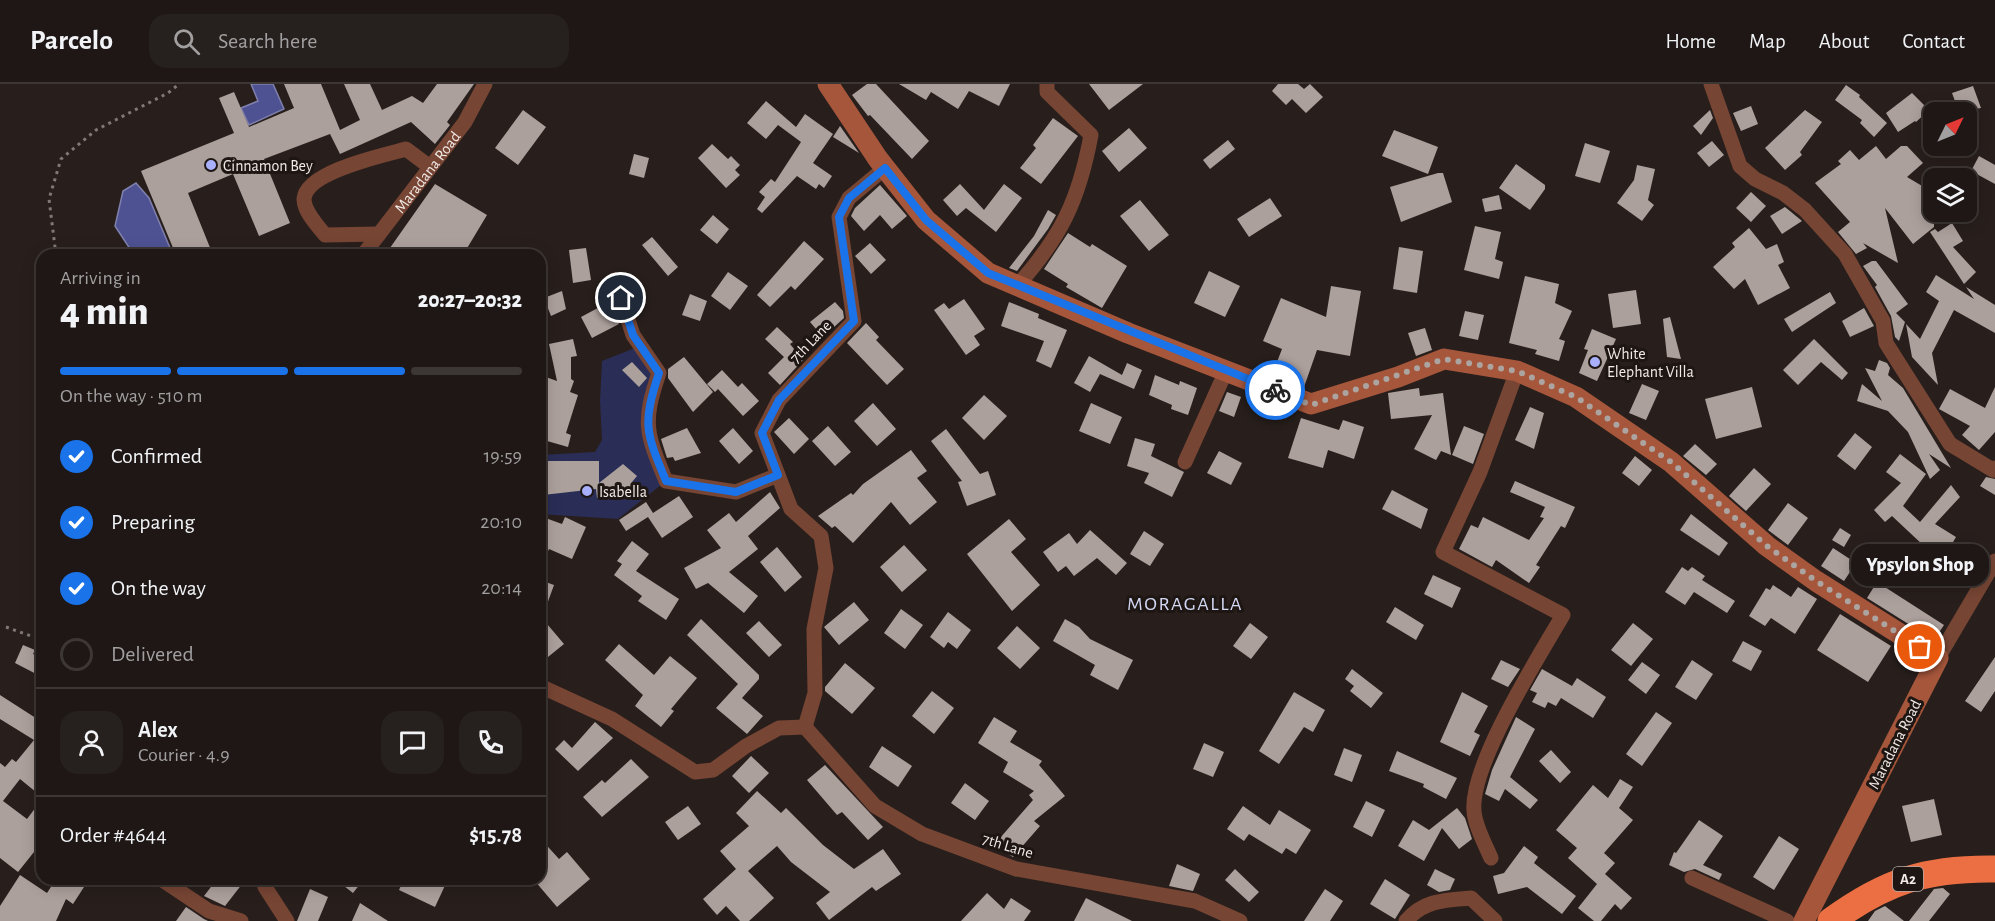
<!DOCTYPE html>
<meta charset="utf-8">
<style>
:root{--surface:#1e1715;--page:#26201e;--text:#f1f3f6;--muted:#a19fa0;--line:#3c3634;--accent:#1a73e8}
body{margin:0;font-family:"Alegreya Sans",sans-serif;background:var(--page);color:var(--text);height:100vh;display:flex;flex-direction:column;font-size:22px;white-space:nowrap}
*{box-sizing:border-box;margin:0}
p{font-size:20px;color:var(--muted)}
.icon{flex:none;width:33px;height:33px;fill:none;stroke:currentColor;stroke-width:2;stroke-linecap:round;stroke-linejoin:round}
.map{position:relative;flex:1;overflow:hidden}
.drawer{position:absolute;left:36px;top:165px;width:510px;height:636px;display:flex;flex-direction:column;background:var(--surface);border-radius:18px;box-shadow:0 3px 15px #0003,0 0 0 2px var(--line)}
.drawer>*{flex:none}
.needle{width:39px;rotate:47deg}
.buttons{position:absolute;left:1923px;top:18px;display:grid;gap:12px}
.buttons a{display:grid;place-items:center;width:54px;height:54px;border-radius:12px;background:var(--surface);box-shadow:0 3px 15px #0003,0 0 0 2px var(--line);font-size:30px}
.pin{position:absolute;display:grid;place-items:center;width:51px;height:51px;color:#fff;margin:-26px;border:3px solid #fff;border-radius:50%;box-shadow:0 2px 6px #0007}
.courier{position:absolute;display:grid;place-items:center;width:60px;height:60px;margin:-30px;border:4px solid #1a73e8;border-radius:50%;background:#fff;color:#222;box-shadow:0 2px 8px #0007}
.bubble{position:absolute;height:42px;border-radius:18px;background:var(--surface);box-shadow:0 3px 15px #0003,0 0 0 2px var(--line);font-size:20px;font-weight:800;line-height:42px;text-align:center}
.head em{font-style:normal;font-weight:800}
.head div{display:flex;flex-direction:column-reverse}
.head{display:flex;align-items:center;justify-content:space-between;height:102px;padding:0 24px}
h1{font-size:39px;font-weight:800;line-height:45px}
.bar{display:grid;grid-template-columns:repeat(4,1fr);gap:9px 6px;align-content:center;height:72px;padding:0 24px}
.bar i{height:8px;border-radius:4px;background:var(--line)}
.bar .on{background:var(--accent)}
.bar p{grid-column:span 4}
.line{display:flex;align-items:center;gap:15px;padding:0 24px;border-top:2px solid var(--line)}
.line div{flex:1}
.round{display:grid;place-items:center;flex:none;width:63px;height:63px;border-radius:18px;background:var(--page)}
ol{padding:0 24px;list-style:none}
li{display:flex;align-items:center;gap:18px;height:66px}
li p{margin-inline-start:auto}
li .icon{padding:6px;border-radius:50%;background:var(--accent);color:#fff;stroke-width:4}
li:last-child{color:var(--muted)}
li i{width:33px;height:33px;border:3px solid var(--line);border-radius:50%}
header{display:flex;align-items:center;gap:36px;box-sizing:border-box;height:84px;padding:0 30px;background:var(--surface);border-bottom:2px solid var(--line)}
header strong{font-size:28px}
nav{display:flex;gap:33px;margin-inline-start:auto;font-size:21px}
.search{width:420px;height:54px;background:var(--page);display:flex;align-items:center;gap:15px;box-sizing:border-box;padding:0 21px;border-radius:18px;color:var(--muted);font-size:22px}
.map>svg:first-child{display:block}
.green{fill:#2a2d56}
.water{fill:#4e5293;stroke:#7f80ac;stroke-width:1.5}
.building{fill:#aca09c}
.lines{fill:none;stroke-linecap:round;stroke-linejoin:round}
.path{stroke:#817976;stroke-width:3;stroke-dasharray:3 4.5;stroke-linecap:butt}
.street{stroke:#774534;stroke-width:15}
.secondary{stroke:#a6563b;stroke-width:21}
.highway{stroke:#ec6f43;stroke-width:27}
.done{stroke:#aba4a1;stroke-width:6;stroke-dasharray:0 10.8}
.route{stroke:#1a73e8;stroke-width:8}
.poi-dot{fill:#a8b0fc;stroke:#1e1613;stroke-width:2}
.labels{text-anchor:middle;stroke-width:6;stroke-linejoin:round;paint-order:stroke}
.shield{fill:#1e1613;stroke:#b2aba8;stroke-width:1.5}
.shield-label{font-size:15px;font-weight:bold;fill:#f1ebe8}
.poi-label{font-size:16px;fill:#f1ebe8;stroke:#1e1613;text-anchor:start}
.street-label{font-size:16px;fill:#f1ebe8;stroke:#1e1613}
.quarter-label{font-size:20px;letter-spacing:1.5px;fill:#d3d8f4;stroke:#1e1613}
</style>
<header>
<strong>Parcelo</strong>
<div class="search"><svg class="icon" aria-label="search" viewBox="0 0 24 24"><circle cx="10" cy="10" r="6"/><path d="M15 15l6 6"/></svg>Search here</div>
<nav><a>Home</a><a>Map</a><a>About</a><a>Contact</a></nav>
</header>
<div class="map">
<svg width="1995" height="837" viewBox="0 0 1995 837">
<rect width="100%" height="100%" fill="#281f1c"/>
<path class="green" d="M640 262 659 289 649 320 666 397 618 435 540 430V371L595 368 602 356 600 317 602 277Z"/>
<path class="water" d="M251 0H273L284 25 249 41 241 24 258 17Z
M136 99 149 114 173 171H134L115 142 123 107Z"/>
<path class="building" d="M284 0H321L340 46 360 36 344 0H370L382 26 412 12 423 19 437 0H474L447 38 450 41 435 60 411 38 340 70 330 50 264 75 290 139 259 152 233 90 188 109 213 171H176L141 87 234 49 219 14 234 8 249 43 294 24Z
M867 0H876L929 57 912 75 870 31 868 32 852 11Z
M899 0H1010L999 22 969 7 958 25 931 8 926 16Z
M1089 0H1143L1109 26Z
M1278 0H1298L1304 5 1310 0 1323 13 1306 29 1292 15 1286 21 1272 7Z
M1846 1 1860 11 1859 13 1887 39 1874 53 1860 39 1862 36 1835 16Z
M1973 2 1981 24 1959 28 1952 9Z
M1912 9 1929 26 1916 38 1915 37 1898 48 1886 29Z
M766 17 796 43 805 30 833 50 813 79 832 92 824 104 819 100 816 105 797 92 762 129 757 125 765 113 759 108 771 95 775 98 801 58 778 41 766 55 747 39Z
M1751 22 1758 40 1741 47 1733 29Z
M523 26 546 43 518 81 495 64Z
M1710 26 1713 34 1701 51 1693 42Z
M1805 26 1822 38 1800 68 1802 71 1785 86 1765 64Z
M1053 34 1078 52 1041 100 1020 84 1036 64 1033 61Z
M840 42 859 69 833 53Z
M1129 44 1147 64 1119 88 1102 67Z
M1394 46 1438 63 1428 90 1382 72Z
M1228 56 1235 65 1210 85 1203 76Z
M1712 57 1724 71 1709 83 1697 69Z
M1585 59 1610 67 1600 99 1575 92Z
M712 60 728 75 731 72 740 81 735 86 740 91 726 104 698 74Z
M1876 62 1886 75 1901 62H1907L1923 79 1907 93 1934 109V143L1913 160 1885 124 1898 179 1863 159 1867 164 1856 170 1838 148 1850 138 1815 99 1841 80 1838 77 1850 66 1859 76Z
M634 70 649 74 644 94 629 90Z
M1979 72 1995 81V100L1971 87Z
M1516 80 1545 101V105L1530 126 1499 104Z
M1637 81 1655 85 1648 116 1654 121 1642 137 1617 119 1634 96Z
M1438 89H1443L1452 118 1401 138 1390 103Z
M435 100 487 131 463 171H385Z
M960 100 984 126 1004 100 1022 114 996 148 966 124 957 132 943 116Z
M880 101 907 132 892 145 880 131 864 147 851 132 855 124Z
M1751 108 1766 122 1751 138 1736 124Z
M1499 111 1502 125 1485 128 1482 115Z
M1270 114 1282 132 1249 153 1237 135Z
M1140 116 1169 151 1149 167 1120 132Z
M1785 123 1802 137 1782 150 1770 132Z
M1048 126 1056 131 1048 145 1017 187 1009 184 1034 152Z
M713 131 729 145 717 160 700 146Z
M1952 139 1963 157 1953 163 1976 188 1964 200 1930 148 1935 145 1938 148Z
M1475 142 1501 148 1495 175 1503 178 1499 195 1464 186Z
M1749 144 1766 165 1777 160 1784 178 1778 181 1790 204 1758 221 1745 195 1734 205 1713 183 1735 163 1732 159Z
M1068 149 1090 163 1092 160 1127 182 1102 224 1066 203 1068 200 1044 185Z
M652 153 678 183 668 192 642 161Z
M804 157 824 175 795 206 791 202 770 223 757 211Z
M870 159 886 176 871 190 855 172Z
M1399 163 1423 167 1417 209 1393 205Z
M586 164 591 196 573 199 569 166Z
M1872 177H1876L1908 220 1896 229 1905 238 1899 257 1895 253 1891 232 1875 203 1877 201 1863 182Z
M1209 187 1240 202 1225 233 1194 219Z
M728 188 748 202 730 226 711 212Z
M1936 191 1974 215 1966 203 1995 221V249L1954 226 1932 269 1938 301 1912 273 1906 240 1920 255 1939 217 1926 208Z
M1525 192 1559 200 1555 219 1572 227 1559 255 1565 257 1559 277 1535 270 1537 266 1509 259Z
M1331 202 1361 207 1350 272 1317 266 1304 303 1272 291 1282 265 1263 257 1281 214 1326 233Z
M1636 206 1641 240 1613 244 1608 210Z
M562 207 566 225 551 232 544 214Z
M1830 208 1836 219 1792 248 1784 235Z
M690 210 707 217 700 237 682 231Z
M964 215 985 245 974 252 980 261 966 271 934 226 944 219 949 225Z
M609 218 619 240 592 254 581 233Z
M835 218 843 227 844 234 823 253 810 238Z
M1009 218 1039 230 1038 234 1067 246 1051 284 1036 277 1044 257 1001 242Z
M1864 224 1874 242 1850 253 1842 237Z
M1465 227 1484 231 1478 256 1459 252Z
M1670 233 1681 275 1667 273 1663 235Z
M866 239 879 253 876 256 904 285 887 301 847 259Z
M777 243 793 258 790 260 803 276 780 301 768 289 784 273 765 255Z
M1425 244 1432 266 1416 272 1408 249Z
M1592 245 1616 255 1597 297 1579 289 1588 266 1584 265Z
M573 255 577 272 571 273V295L574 297 570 308 578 311 566 349 571 351 568 363 540 355V303L543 292 557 297 549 260Z
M1814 255 1848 289 1842 296 1821 278 1798 301 1783 286Z
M1089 272 1122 291 1127 279 1142 286 1134 305 1100 290 1090 308 1074 299Z
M684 273 713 308 693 328 668 294V285Z
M1879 276 1887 279 1890 284 1888 291 1903 304 1951 384 1929 370 1940 386 1930 395 1908 348 1888 327 1857 317 1862 300 1882 317 1865 284 1875 287Z
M632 278 647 294 639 303 622 286Z
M722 286 738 303 742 299 759 317 743 332 718 305 715 308 707 300Z
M1155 291 1179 301 1180 297 1197 304 1188 331 1171 325 1172 321 1149 311Z
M1642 300 1659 307 1646 336 1629 329Z
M1752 303 1762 343 1716 355 1705 315Z
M1995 303V348L1979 366 1962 351 1970 342 1939 325 1950 305 1985 324Z
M1419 304 1420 312 1443 309 1451 371 1441 367 1436 376 1414 365 1432 331 1391 335 1388 309Z
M1227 308 1241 313 1234 333 1219 327Z
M984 311 1007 332 984 356 962 334Z
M873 319 896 345 877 362 854 337Z
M1091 319 1122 333 1110 360 1079 347Z
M1530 323 1544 329 1534 365 1515 356Z
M789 334 809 355 794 370 774 348Z
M1301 334 1339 346 1343 336 1364 343 1354 375 1328 366 1323 384 1288 374Z
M828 342 851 368 835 382 812 357Z
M1464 342 1484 350 1473 380 1452 371Z
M687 344 701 369 675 377 673 373 667 374 661 355Z
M733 344 753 367 739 380 719 357Z
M946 345 980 390 988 387 996 411 967 422 958 398 962 397 931 357Z
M1855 349 1872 363 1855 386 1837 372Z
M1135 354 1155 360 1151 372 1184 388 1172 413 1144 399 1149 389 1127 382Z
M1695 360 1717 380 1706 391 1683 372Z
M911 366 927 387 917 394 937 418 910 441 891 418 853 459 835 442 832 444 818 432 851 409 853 411 863 400Z
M1219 367 1242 379 1231 401 1207 389Z
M1900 370 1926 390 1903 422 1920 438 1951 401 1960 413 1935 440 1956 453 1949 465 1976 483 1966 500 1919 471 1924 462 1892 432 1885 438 1874 426 1901 399 1886 388Z
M1635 372 1652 386 1639 402 1622 389Z
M540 377H599V399L623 380 637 392 632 398 640 409 597 414 596 405 543 411 540 403Z
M1754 384 1771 400 1746 427 1729 412Z
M1986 393 1995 395V411L1980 402Z
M1515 397 1575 423 1565 444 1561 442 1536 481 1540 483 1529 499 1496 476 1492 483 1459 465 1471 441 1478 444 1483 433 1529 456 1544 434 1540 433 1545 423 1510 408Z
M1392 406 1428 425 1421 445 1382 425Z
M770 408 780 424 748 452 758 465 729 488 758 512 744 529 708 499 696 505 684 484 721 464 707 446 729 429 736 438Z
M679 412 693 433 662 454 648 433 626 447 619 436 646 418 653 429Z
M1788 419 1808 434 1788 461 1768 446Z
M1691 430 1728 459 1719 472 1680 446Z
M540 432 562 440 565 433 586 443 572 475 549 465 540 485Z
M1009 435 1026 455 1011 468 1040 501 1012 527 967 470Z
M1840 444 1851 451 1844 463 1832 456Z
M1090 446 1127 479 1116 491 1097 474 1074 492 1066 482 1058 488 1043 468 1069 449 1077 460Z
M1144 447 1164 460 1150 482 1130 470Z
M632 457 649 470 636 487 679 515 666 536 638 517 642 512 614 491 622 480 617 477Z
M904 461 927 486 902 508 880 483Z
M777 463 802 493 785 508 760 478Z
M1833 464 1856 479 1844 497 1821 482Z
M1682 483 1688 487 1692 483 1705 492 1702 496 1735 517 1727 529 1694 508 1685 521 1665 508Z
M1433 491 1461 504 1452 524 1424 510Z
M540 496 554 501 542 534 564 560 548 573 540 564Z
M1877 498 1944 541 1934 556 1867 514Z
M1773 501 1791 513 1798 503 1817 515 1795 550 1771 534 1765 542 1749 532 1766 504 1770 506Z
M854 518 869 536 839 561 824 543Z
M1395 523 1424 541 1416 556 1386 538Z
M901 525 923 541 905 565 884 549Z
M948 528 971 546 957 565 948 558 944 564 930 553Z
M1840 530 1891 562 1868 598 1817 566Z
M701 535 759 591V595L742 614 763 632 747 650 716 624 738 600 687 551Z
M1065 535 1079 543 1090 555 1133 576 1118 606 1090 591 1095 581 1053 557Z
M759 537 782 561 769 573 746 549Z
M1250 539 1268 553 1251 575 1233 562Z
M1633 539 1653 555 1631 582 1611 566Z
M1017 542 1040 564 1020 585 997 564Z
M1743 557 1762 567 1751 587 1732 577Z
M619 560 654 591 670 572 697 594 671 625 674 627 661 643 635 622 643 611 605 576Z
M23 561 35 566 33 570 42 574V593L15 579Z
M1995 573V607L1981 628 1965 617Z
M1501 576 1520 585 1508 603 1491 595Z
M1692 576 1713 590 1696 616 1675 603Z
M1642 578 1660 591 1646 610 1628 596Z
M845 579 875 604 852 630 825 607V603Z
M1352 585 1383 609 1371 624 1350 607 1354 602 1345 595Z
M1542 585 1572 602 1577 594 1606 613 1593 634 1561 614 1556 622 1548 618 1545 624 1532 618 1537 609 1530 606Z
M932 607 954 624 934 650 912 632Z
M1294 608 1325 626 1313 648 1304 643 1279 680 1259 667Z
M1462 608 1488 622 1474 648 1480 651 1470 672 1440 658Z
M0 611 42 638V713L20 695 3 717 27 735 42 715V758L18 788 0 774V679L5 683 12 675 16 678 34 656 0 635Z
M1656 628 1672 639 1642 682 1626 670Z
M994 633 1017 647 1010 658 1042 677 1039 681 1065 712 1034 737 1040 742 1013 773 994 761 1033 716 1029 711 1034 707 1003 688 1008 678 978 659Z
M1516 633 1535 645 1510 693 1538 716 1530 725 1505 705 1499 717 1485 710 1492 686Z
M595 638 613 654 578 687 555 665 564 656 572 664Z
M1204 659 1224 668 1213 693 1193 685Z
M882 662 912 682 898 703 869 683Z
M1344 664 1362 671 1352 698 1334 691Z
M1551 666 1571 688 1560 699 1539 677Z
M1397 667 1457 694 1446 715 1423 703 1424 700 1389 687Z
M751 672 769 689 749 709 732 692Z
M631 675 649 693 602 733 583 713 602 696 605 699Z
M825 681 883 743 868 756 842 728 837 731 807 696Z
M1620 695 1633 703 1619 724 1633 736 1604 769 1615 779 1605 790 1632 814 1621 826 1615 820 1601 837H1594L1578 824 1597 800 1568 774 1577 764 1556 746 1593 701 1608 714Z
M965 699 989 717 975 736 951 719Z
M757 707 781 729 786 724 823 761 854 785 883 765 901 790 876 807 872 803 829 836 816 819 830 808 791 778 777 762 748 787 774 814 749 837H740L726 822 717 831 703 815 736 785 720 767 749 742 736 729Z
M1934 715 1942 751 1911 758 1902 722Z
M1366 717 1385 726 1372 753 1353 743Z
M688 722 701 740 678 756 665 738Z
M1243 722 1270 741 1279 726 1311 746 1296 770 1286 764 1282 770 1249 750 1244 757 1227 745Z
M1457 724 1465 734 1472 755 1459 765 1442 744 1424 777 1398 762 1413 736 1429 746Z
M1699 736 1723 752 1703 781 1722 790 1719 796 1695 785 1684 788 1669 781 1674 768 1676 769Z
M1779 752 1799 765 1774 806 1753 793Z
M540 754 559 775 567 768 590 795 557 823 534 796 540 795Z
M1524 762 1538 773 1534 779 1576 812 1562 830 1527 803 1498 810 1493 792 1504 789Z
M1177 780 1200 790 1193 807 1169 802Z
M1235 785 1259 808 1249 818 1225 796Z
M1435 785 1455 795 1450 806 1439 808 1427 801Z
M20 791 47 809 56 795H72L84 803 73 820 66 815 56 837H0V822Z
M217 795H246L225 822 204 812Z
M335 795H364L353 809Z
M404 795H448L435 823 399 806Z
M1385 795 1410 811 1395 835 1370 820Z
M1943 804 1950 810 1929 837H1909L1934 805Z
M310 805 328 813 318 837H297Z
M1325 805 1343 817 1330 837H1304Z
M987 809 1004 825 1011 814 1031 827 1024 837H961Z
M1086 814 1132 837H1074Z
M360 819 388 837H352Z
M1885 822 1904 837H1868L1875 827Z
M186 823 204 835 208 837H176Z"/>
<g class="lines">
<path class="path" d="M56 171 49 115 61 75 96 46 168 9 179 0
M6 543 42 556"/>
<g class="street">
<path d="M1711 0 1740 82 1755 95 1783 109 1805 126 1845 170 1883 237 1886 259 1950 360 1993 386 1995 384"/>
<path d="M379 150 325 151C318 142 304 128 304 115 306 87 385 71 406 65L430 83"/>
<path id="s1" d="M363 171 465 38 485 0"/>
<path d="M615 196 633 251 659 289C642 339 646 349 666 397L736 408 778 391"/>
<path d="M1017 202C1061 153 1079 116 1091 51L1047 8V0"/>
<path d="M1185 378 1226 287"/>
<path d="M1938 574 1995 477"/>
<path d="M540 602 612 635 695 688 713 686 746 662 779 644 805 643 875 722 922 750 1016 785 1195 817 1240 837"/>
<path d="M805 643 815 609 814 545 826 484 821 452 791 425 762 349 779 316 854 237 839 133 849 114 885 84"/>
<path d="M1491 774C1485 760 1475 742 1474 727 1470 681 1538 574 1563 531L1443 468 1480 388 1517 287"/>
<path d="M1692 794 1787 837"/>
<path d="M161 795 209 827 241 837"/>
<path d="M263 795 265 803 287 837"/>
<path d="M1406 837C1424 816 1445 816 1471 814L1495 837"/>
</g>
<path class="secondary" d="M828 0 878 75 926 136 988 189 1128 249 1311 320 1398 293 1444 275 1517 287 1576 313 1671 378 1767 462 1816 497 1938 574 1804 837"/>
<path class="highway" d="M1831 837C1886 797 1926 784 1995 785"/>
</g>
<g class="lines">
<path class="done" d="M1275 306 1311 321 1444 275 1517 287 1576 313 1671 378 1767 462 1816 497 1920 563"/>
<path class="route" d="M621 214 633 251 659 289C642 340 646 349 666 397L736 408 778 391 762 349 779 316 854 237 839 133 849 114 885 84 926 136 988 189 1275 306"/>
</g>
<g class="poi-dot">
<circle cx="211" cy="81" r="6"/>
<circle cx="1595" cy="278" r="6"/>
<circle cx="587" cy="407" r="6"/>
</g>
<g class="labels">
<rect class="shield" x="1893" y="783" width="30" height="24" rx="4.5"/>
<g class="shield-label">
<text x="1908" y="800">A2</text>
</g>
<g class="poi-label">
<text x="223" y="87">Cinnamon Bey</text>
<text x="1607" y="275">White<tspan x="1607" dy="18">Elephant Villa</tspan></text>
<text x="599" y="413">Isabella</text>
</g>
<g class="street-label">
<text dy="6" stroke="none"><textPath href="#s1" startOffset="105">Maradana Road</textPath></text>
<text transform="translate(810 257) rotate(-46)" y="6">7th Lane</text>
<text transform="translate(1894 660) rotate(-63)" y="6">Maradana Road</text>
<text transform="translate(1008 761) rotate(17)" y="6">7th Lane</text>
</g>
<g class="quarter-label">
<text x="1185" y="526">MORAGALLA</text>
</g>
</g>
</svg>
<div class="buttons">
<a><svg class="needle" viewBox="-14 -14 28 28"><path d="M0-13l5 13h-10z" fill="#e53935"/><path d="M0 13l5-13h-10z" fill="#a19fa0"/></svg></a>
<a><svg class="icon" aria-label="layers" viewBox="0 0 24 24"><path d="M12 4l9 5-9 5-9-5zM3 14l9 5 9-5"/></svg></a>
</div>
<div class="pin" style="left:1920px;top:563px;background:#ea580c"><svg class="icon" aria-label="bag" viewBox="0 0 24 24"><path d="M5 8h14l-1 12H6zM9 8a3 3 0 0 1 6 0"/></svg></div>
<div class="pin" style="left:621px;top:214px;background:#1f2937"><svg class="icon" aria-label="home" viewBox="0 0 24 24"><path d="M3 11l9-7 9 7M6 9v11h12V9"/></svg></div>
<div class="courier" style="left:1275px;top:306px"><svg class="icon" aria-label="bike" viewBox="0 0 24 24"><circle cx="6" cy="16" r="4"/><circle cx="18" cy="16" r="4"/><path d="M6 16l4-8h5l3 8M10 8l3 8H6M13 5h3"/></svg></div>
<div class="bubble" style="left:1851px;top:460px;width:138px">Ypsylon Shop</div>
<section class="drawer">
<div class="head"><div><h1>4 min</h1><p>Arriving in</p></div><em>20:27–20:32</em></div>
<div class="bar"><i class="on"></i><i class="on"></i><i class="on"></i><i></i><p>On the way · 510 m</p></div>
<ol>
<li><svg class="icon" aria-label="check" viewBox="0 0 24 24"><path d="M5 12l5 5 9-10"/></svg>Confirmed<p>19:59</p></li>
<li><svg class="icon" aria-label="check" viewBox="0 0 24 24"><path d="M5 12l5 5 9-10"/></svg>Preparing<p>20:10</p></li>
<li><svg class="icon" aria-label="check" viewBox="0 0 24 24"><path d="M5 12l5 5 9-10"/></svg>On the way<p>20:14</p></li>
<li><i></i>Delivered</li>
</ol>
<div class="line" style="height:108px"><a class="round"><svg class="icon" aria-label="person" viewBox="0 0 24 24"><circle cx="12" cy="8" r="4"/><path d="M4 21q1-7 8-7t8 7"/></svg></a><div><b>Alex</b><p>Courier · 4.9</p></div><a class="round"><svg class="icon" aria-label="chat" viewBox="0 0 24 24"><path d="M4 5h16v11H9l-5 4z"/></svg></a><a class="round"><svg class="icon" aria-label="phone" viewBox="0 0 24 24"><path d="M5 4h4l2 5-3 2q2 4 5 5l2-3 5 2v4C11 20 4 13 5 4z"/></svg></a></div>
<div class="line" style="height:78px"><div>Order #4644</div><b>$15.78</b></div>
</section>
</div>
